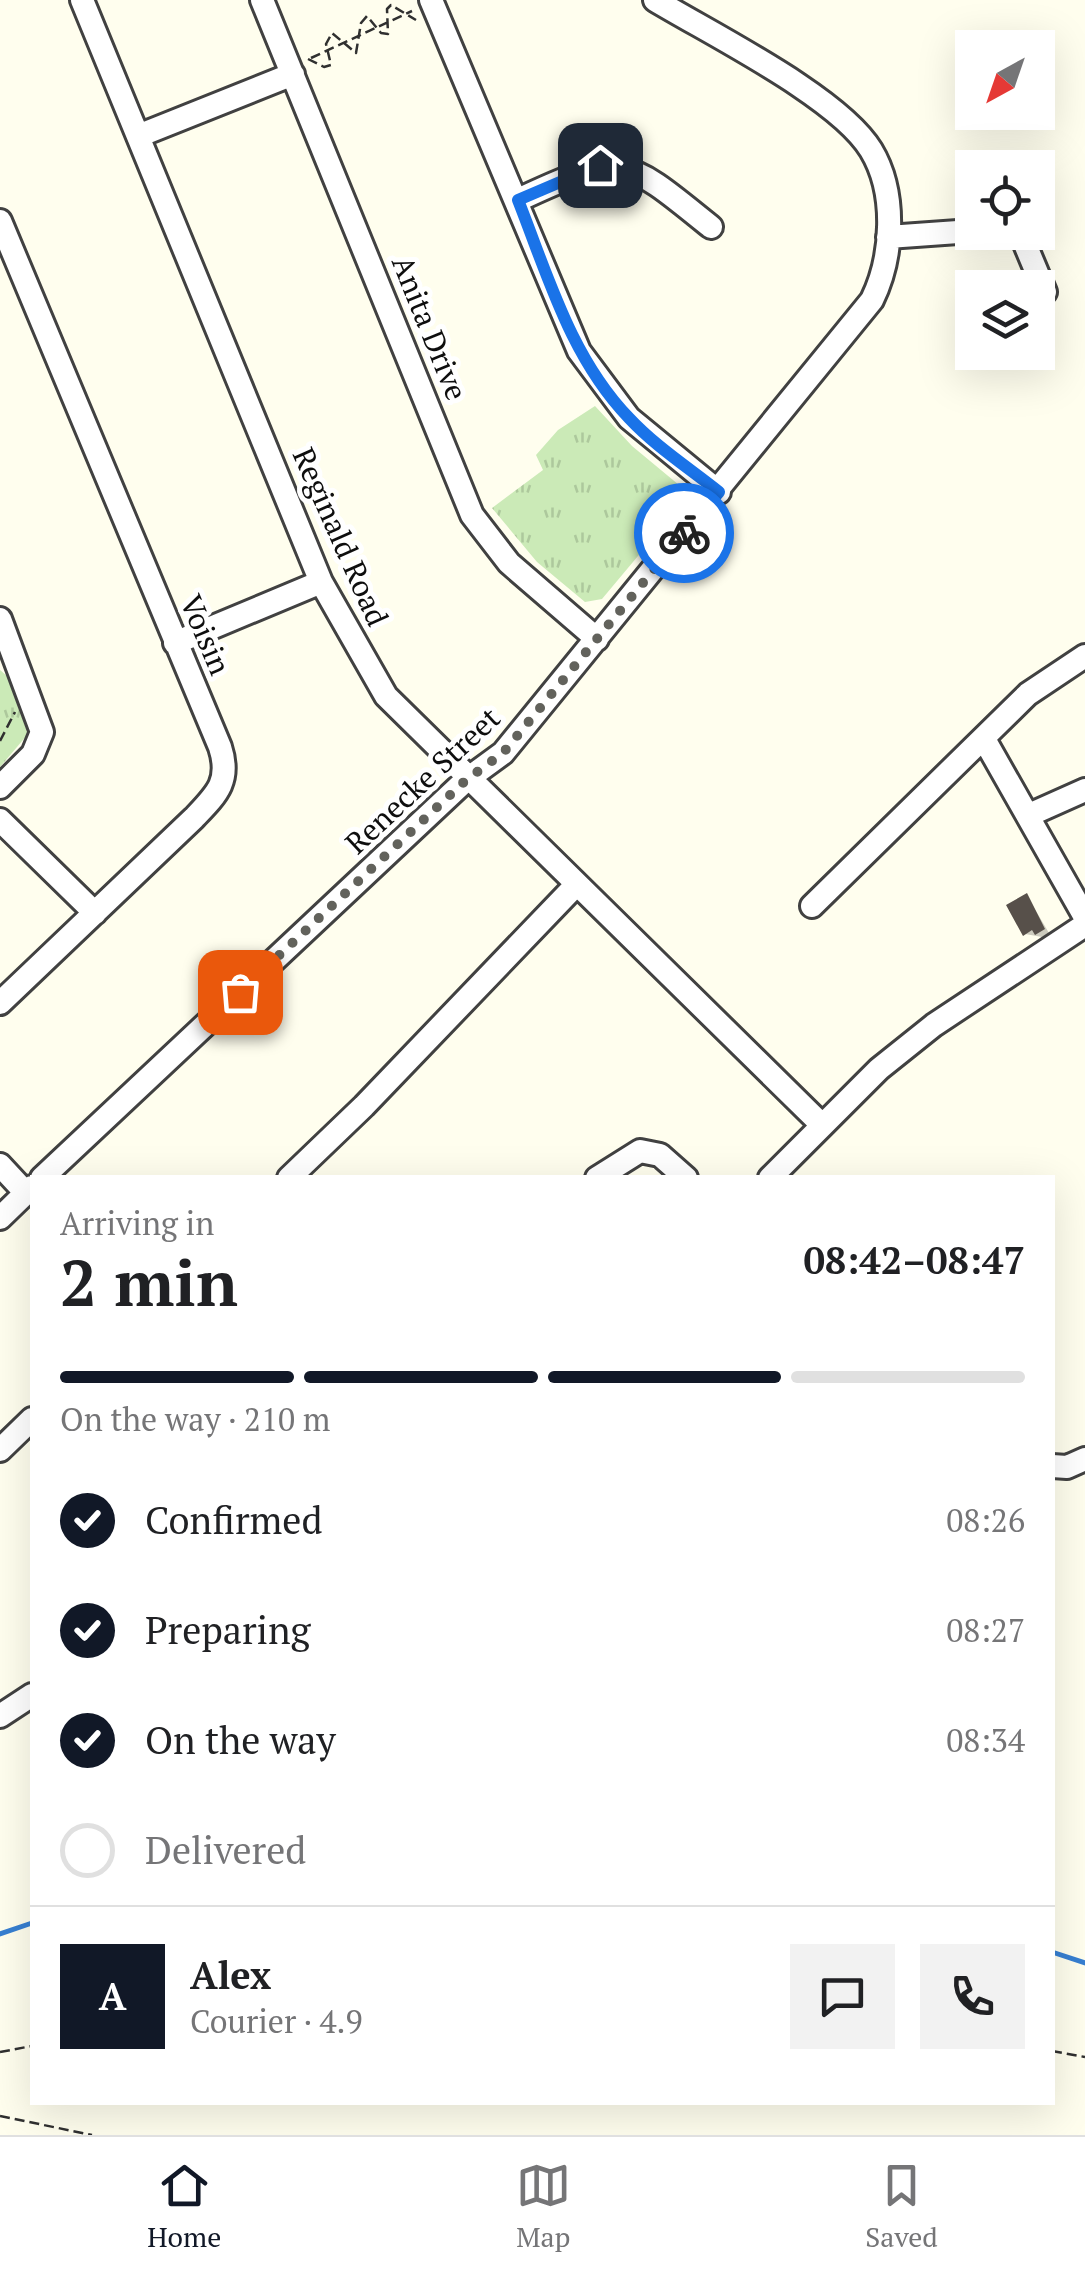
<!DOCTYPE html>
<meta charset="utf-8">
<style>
:root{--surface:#fff;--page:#f2f2f2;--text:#202124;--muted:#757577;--line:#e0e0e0;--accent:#111827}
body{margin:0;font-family:"PT Serif",serif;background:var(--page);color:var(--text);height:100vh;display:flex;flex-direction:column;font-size:38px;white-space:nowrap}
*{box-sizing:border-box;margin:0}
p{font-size:32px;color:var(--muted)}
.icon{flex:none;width:55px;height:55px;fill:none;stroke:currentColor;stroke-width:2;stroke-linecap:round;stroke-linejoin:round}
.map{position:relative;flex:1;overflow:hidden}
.drawer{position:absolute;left:30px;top:1175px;width:1025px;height:930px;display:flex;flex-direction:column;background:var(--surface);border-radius:0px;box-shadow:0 10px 40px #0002}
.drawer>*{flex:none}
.needle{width:65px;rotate:220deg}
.fabs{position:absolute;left:955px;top:30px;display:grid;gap:20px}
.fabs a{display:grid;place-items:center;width:100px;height:100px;border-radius:0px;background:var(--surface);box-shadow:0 10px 40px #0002;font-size:50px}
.pin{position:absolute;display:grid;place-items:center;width:85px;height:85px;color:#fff;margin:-42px;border-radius:20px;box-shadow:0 5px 15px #0006}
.courier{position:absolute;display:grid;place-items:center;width:100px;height:100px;margin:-50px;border:8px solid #1a73e8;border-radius:50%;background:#fff;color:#222;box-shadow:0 2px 12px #0007}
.summary em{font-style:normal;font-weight:800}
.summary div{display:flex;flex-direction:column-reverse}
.summary{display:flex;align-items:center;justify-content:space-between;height:170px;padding:0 30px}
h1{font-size:65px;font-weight:800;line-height:75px}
.bar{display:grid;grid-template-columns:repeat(4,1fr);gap:15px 10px;align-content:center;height:120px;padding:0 30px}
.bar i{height:12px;border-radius:8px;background:var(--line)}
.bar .selected{background:var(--accent)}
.bar p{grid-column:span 4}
.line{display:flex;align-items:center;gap:25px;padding:0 30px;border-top:2px solid var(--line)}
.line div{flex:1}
.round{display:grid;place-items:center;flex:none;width:105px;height:105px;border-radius:0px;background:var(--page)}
ol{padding:0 30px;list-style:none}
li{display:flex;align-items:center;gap:30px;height:110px}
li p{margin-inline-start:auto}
li .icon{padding:10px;border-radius:50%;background:var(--accent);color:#fff;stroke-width:4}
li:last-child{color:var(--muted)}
li i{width:55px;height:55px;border:5px solid var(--line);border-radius:50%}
.menu{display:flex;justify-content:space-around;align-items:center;height:140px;border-top:2px solid var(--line);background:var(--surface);font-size:28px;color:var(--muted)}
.menu a{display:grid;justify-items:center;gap:5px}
.menu .selected{color:var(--accent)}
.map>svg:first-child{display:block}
.park{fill:url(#park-tufts)}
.shadow{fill:#0003}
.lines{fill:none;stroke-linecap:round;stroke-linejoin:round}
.stream{stroke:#377fd1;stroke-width:5}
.building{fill:#57504a}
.minor-casing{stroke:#414141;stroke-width:28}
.path{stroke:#303030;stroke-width:2.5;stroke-dasharray:10 5;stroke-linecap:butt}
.minor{stroke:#fff;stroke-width:22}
.done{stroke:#62625c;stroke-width:10;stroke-dasharray:0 18}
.route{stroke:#1a73e8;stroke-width:12}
.labels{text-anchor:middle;stroke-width:10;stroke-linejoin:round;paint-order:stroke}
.street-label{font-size:30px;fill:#0e0e0e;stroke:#fff}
</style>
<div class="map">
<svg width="1085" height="2135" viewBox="0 0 1085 2135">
<defs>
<pattern id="park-tufts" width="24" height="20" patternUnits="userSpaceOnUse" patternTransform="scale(2.5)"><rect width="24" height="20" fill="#cbeab7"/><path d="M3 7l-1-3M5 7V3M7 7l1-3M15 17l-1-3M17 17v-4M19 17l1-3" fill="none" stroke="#adc89c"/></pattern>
</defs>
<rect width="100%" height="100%" fill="#fffeee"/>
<path class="park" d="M595 406 632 446 679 485V507L602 599 585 602 537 562 492 508 543 470 536 455 558 430Z
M0 670 7 676 28 734 0 767Z"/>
<path class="shadow" d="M1027 896 1049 933 1042 937 1025 934Z"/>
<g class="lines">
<path class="stream" d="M0 1934 32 1923
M1052 1952 1085 1963"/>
</g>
<path class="building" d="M1027 893 1045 929 1035 935 1032 930 1023 936 1006 905Z"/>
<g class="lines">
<g class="minor-casing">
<path id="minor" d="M82 0 321 582 386 696 821 1124
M262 0 472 515 509 563 597 639
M431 0 579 351 629 418 719 492
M138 136 293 74
M518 200C621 152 623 155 711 227
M0 221 220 747C231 781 217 794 194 818L0 1003
M1020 232 1045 292
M888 237 972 231
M0 619 42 732 33 754 0 787
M175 643 321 582
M984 739 1085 917
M1029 815 1085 790
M0 820 95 913
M812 906 1028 694 1085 656
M0 1165 26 1193
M42 1178 466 780 503 753 872 300C893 257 897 193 871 150 839 97 711 34 655 0
M289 1178 364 1106 576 885
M597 1178 640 1151 660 1155 686 1178
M770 1178 879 1069 934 1025 1085 925
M0 1218 32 1187
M0 1450 32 1419
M1052 1466 1067 1467 1085 1459
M0 1716 32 1695"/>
</g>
<path class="path" d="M311 58 412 11
M308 59 324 67 331 65 326 44 332 33 356 53 361 23 367 16 381 33 388 34 387 9 391 5 416 20
M0 741 15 712
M1052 2051 1085 2057
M0 2052 32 2046
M0 2116 92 2135"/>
<use href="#minor" class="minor"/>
</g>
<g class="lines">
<path class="done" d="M240 992 466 780 503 753 684 533"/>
<path class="route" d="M600 165 518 200C548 276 571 358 629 418 655 446 689 468 719 492L684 533"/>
</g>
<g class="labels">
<g class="street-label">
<text transform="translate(429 328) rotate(68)" y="10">Anita Drive</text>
<text transform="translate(340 537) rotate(66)" y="10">Reginald Road</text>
<text transform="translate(205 635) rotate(67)" y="10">Voisin</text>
<text transform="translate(423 781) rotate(-43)" y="10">Renecke Street</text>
</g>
</g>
</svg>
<div class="fabs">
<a><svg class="needle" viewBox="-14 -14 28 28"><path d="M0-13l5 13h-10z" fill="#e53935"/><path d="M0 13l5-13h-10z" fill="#757577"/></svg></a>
<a><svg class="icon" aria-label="locate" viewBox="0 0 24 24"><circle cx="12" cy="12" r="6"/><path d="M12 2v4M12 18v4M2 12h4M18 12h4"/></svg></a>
<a><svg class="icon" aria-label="layers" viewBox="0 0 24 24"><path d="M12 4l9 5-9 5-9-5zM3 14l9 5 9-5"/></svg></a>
</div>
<div class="pin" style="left:240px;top:992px;background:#ea580c"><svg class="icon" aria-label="bag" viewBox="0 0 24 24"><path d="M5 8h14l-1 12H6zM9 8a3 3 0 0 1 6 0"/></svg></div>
<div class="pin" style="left:600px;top:165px;background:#1f2937"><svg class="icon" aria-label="home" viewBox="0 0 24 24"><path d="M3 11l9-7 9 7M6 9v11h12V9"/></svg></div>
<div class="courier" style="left:684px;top:533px"><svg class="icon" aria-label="bike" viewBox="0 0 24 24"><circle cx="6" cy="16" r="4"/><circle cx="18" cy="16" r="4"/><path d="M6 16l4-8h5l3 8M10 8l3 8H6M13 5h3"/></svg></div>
<section class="drawer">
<div class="summary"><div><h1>2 min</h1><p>Arriving in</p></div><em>08:42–08:47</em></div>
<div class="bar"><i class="selected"></i><i class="selected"></i><i class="selected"></i><i></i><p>On the way · 210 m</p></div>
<ol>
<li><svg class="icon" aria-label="check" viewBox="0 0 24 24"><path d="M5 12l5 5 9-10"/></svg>Confirmed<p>08:26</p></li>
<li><svg class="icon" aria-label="check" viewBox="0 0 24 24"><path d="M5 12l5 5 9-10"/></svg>Preparing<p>08:27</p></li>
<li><svg class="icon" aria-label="check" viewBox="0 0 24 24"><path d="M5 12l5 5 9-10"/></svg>On the way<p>08:34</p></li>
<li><i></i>Delivered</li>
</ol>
<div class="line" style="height:180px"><b class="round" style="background:var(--accent);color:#fff">A</b><div><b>Alex</b><p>Courier · 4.9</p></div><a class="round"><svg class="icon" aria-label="chat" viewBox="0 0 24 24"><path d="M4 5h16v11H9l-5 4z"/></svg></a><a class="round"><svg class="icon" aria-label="phone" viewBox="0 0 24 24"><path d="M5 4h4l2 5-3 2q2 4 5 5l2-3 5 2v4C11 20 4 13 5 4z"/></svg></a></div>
</section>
</div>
<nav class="menu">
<a class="selected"><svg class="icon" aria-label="home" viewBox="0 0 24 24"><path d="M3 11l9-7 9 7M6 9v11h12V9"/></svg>Home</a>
<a><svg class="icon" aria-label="map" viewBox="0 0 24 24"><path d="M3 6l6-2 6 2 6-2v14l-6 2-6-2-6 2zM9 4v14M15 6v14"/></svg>Map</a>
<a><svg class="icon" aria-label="saved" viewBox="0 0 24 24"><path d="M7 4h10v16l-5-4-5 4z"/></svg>Saved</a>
</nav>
